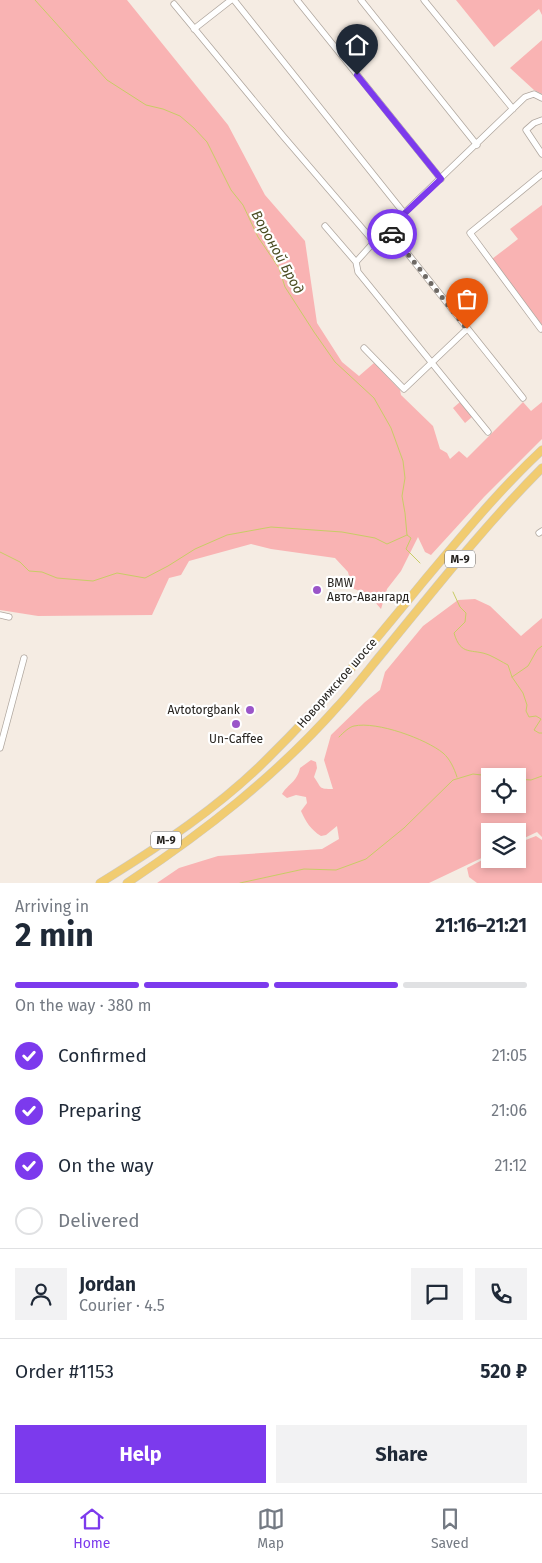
<!DOCTYPE html>
<meta charset="utf-8">
<style>
:root{--surface:#fff;--page:#f2f2f3;--text:#1f2937;--muted:#747a83;--line:#e0e1e3;--accent:#7c3aed}
body{margin:0;font-family:"Fira Sans",sans-serif;background:var(--page);color:var(--text);height:100vh;display:flex;flex-direction:column;font-size:19px;white-space:nowrap}
*{box-sizing:border-box;margin:0}
p{font-size:16px;color:var(--muted)}
.icon{flex:none;width:28px;height:28px;fill:none;stroke:currentColor;stroke-width:2;stroke-linecap:round;stroke-linejoin:round}
.map{position:relative;height:883px;overflow:hidden}
.sheet{display:flex;flex-direction:column;background:var(--surface);flex:1}
.sheet>*{flex:none}
.fabs{position:absolute;left:481px;top:768px;display:grid;gap:10px}
.fabs a{display:grid;place-items:center;width:45px;height:45px;border-radius:0px;background:var(--surface);box-shadow:0 2px 8px #0003;font-size:25px}
.pin{position:absolute;display:grid;place-items:center;width:42px;height:42px;color:#fff;margin:-51px -21px;border-radius:50% 50% 50% 0;rotate:-45deg;box-shadow:0 0 5px #0007}
.pin .icon{rotate:45deg}
.courier{position:absolute;display:grid;place-items:center;width:50px;height:50px;margin:-25px;border:4px solid #7c3aed;border-radius:50%;background:#fff;color:#222;box-shadow:0 1px 6px #0007}
.overview em{font-style:normal;font-weight:700}
.overview div{display:flex;flex-direction:column-reverse}
.overview{display:flex;align-items:center;justify-content:space-between;height:85px;padding:0 15px}
h1{font-size:32px;font-weight:700;line-height:38px}
.bar{display:grid;grid-template-columns:repeat(4,1fr);gap:8px 5px;align-content:center;height:60px;padding:0 15px}
.bar i{height:6px;border-radius:4px;background:var(--line)}
.bar .current{background:var(--accent)}
.bar p{grid-column:span 4}
.line{display:flex;align-items:center;gap:12px;padding:0 15px;border-top:1px solid var(--line)}
.line div{flex:1}
.round{display:grid;place-items:center;flex:none;width:52px;height:52px;border-radius:0px;background:var(--page)}
ol{padding:0 15px;list-style:none}
li{display:flex;align-items:center;gap:15px;height:55px}
li p{margin-inline-start:auto}
li .icon{padding:5px;border-radius:50%;background:var(--accent);color:#fff;stroke-width:4}
li:last-child{color:var(--muted)}
li i{width:28px;height:28px;border:2px solid var(--line);border-radius:50%}
.button{display:flex;gap:10px;margin-top:auto;padding:10px 15px}
.button a{flex:1;height:58px;border-radius:0px;background:var(--accent);color:#fff;font-size:20px;font-weight:700;line-height:58px;text-align:center}
.button a+a{background:var(--page);color:var(--text)}
.dock{display:flex;justify-content:space-around;align-items:center;height:70px;border-top:1px solid var(--line);background:var(--surface);font-size:14px;color:var(--muted)}
.dock a{display:grid;justify-items:center;gap:2px}
.dock .current{color:var(--accent)}
.map>svg:first-child{display:block}
.green{fill:#f9b3b3;fill-rule:evenodd}
.lines{fill:none;stroke-linecap:round;stroke-linejoin:round}
.stream{stroke:#c8cc66;stroke-width:1}
.minor-casing{stroke:#b0a79f;stroke-width:7}
.highway-casing{stroke:#cbcac9;stroke-width:9}
.minor{stroke:#fff;stroke-width:5.5}
.highway{stroke:#f1cc71;stroke-width:8}
.done{stroke:#6e6964;stroke-width:5;stroke-dasharray:0 9}
.route{stroke:#7c3aed;stroke-width:6}
.poi-dot{fill:#9a55c9;stroke:#fff;stroke-width:2}
.labels{text-anchor:middle;stroke-width:4.5;stroke-linejoin:round;paint-order:stroke}
.shield{fill:#fff;stroke:#676562;stroke-width:1}
.shield-label{font-size:11px;font-weight:bold;fill:#26231f}
.poi-label{font-size:12px;fill:#26231f;stroke:#fff;text-anchor:start}
.street-label{font-size:12px;fill:#26231f;stroke:#fff}
.water-label{font-size:14px;font-style:italic;fill:#4c4d23;stroke:#fff}
</style>
<div class="map">
<svg width="542" height="883" viewBox="0 0 542 883">
<rect width="100%" height="100%" fill="#f5ece3"/>
<path class="green" d="M0 0H127L228 125 265 195 305 241 317 323 342 362 359 376 374 363 400 390 401 395 433 426 440 449 447 453 450 459 459 451 467 458 523 402 531 411 542 402V439L484 497 431 555 425 552 418 537 401 571 387 589 381 609 369 595 352 588 348 572 335 558 271 549 251 544 189 561 181 575 169 578 152 615 38 616 0 610Z
M456 0H542V15L539 9 494 47Z
M542 40V94L534 90 510 68Z
M542 205V325L492 259 518 239 510 229Z
M460 402 472 417 465 423 453 408Z
M475 599 490 606 521 636 542 618V837L537 832 518 841V831H490V854L429 883H157L179 868 218 856 322 849 339 839 337 826 326 835 321 836C311 830 306 822 301 811L307 803 306 797 296 795 287 798 282 794C288 784 297 782 300 768L311 760 316 762 317 768 314 777C322 788 318 789 333 789L324 760 331 735 365 702 380 690 385 672 423 626 458 600ZM490 776H518V804H490Z
M536 836 542 840V883H477L469 877 467 868 490 856V859H518V843Z"/>
<g class="lines">
<path class="stream" d="M35 0 107 80 146 105 163 109 180 116 194 128 207 142 231 190 243 205 258 237 279 268 285 287 314 332 335 362 374 398 391 428 403 461 405 478 402 496 405 513 407 535 411 538 406 549 420 563
M0 552 20 562 29 571 42 572 57 578 93 581 117 573 145 578 168 566 195 549 227 535 271 527 342 532 375 538 387 544 407 535
M453 592 460 607 466 613 465 622 454 633C461 657 472 648 489 655 496 658 502 662 508 665L512 677 523 693 527 705 526 711 529 717 536 716 541 719 534 730 539 733H542
M512 677 528 666 537 650 542 646
M339 737C343 733 349 727 354 726 377 721 426 739 443 753 450 759 454 768 457 777
M518 779 531 780 542 776
M240 883 304 869 336 870 366 859 404 828 453 780 473 774 490 776"/>
<g class="minor-casing">
<path id="minor" d="M234 0 404 213
M297 0 441 179
M361 0 477 145
M424 0 513 109
M174 4 283 136 374 242
M194 29 231 0
M542 120 534 123 526 130 542 154
M325 226 356 262
M388 229 523 398
M541 329 470 233 542 174
M364 348 404 389 467 329
M488 432 358 272 356 262 374 242 525 97 534 94 542 98
M539 533 542 531
M0 615 9 617
M0 748 24 658"/>
</g>
<g class="highway-casing">
<path id="highway" d="M100 883C160 846 221 806 270 756 325 702 374 642 423 582 461 537 498 491 542 450
M127 883C204 832 276 776 338 706 354 689 369 669 384 651 435 589 485 525 542 468"/>
</g>
<use href="#minor" class="minor"/>
<use href="#highway" class="highway"/>
</g>
<g class="lines">
<path class="done" d="M392 234 467 329"/>
<path class="route" d="M357 75 441 179 388 229 392 234"/>
</g>
<g class="poi-dot">
<circle cx="317" cy="590" r="5"/>
<circle cx="250" cy="710" r="5"/>
<circle cx="236" cy="724" r="5"/>
</g>
<g class="labels">
<g class="shield">
<rect x="445" y="550.5" width="30" height="17" rx="4"/>
<rect x="151" y="831.5" width="30" height="17" rx="4"/>
</g>
<g class="shield-label">
<text x="460" y="563">М-9</text>
<text x="166" y="844">М-9</text>
</g>
<g class="poi-label">
<text x="327" y="587">BMW<tspan x="327" dy="14">Авто-Авангард</tspan></text>
<text x="240" y="714" text-anchor="end">Avtotorgbank</text>
<text x="236" y="743" text-anchor="middle">Un-Caffee</text>
</g>
<g class="street-label">
<text transform="translate(337 683) rotate(-49)" y="4">Новорижское шоссе</text>
</g>
<g class="water-label">
<text transform="translate(278 252) rotate(61)" y="5">Вороной Брод</text>
</g>
</g>
</svg>
<div class="fabs">
<a><svg class="icon" aria-label="locate" viewBox="0 0 24 24"><circle cx="12" cy="12" r="6"/><path d="M12 2v4M12 18v4M2 12h4M18 12h4"/></svg></a>
<a><svg class="icon" aria-label="layers" viewBox="0 0 24 24"><path d="M12 4l9 5-9 5-9-5zM3 14l9 5 9-5"/></svg></a>
</div>
<div class="pin" style="left:467px;top:329px;background:#ea580c"><svg class="icon" aria-label="bag" viewBox="0 0 24 24"><path d="M5 8h14l-1 12H6zM9 8a3 3 0 0 1 6 0"/></svg></div>
<div class="pin" style="left:357px;top:75px;background:#1f2937"><svg class="icon" aria-label="home" viewBox="0 0 24 24"><path d="M3 11l9-7 9 7M6 9v11h12V9"/></svg></div>
<div class="courier" style="left:392px;top:234px"><svg class="icon" aria-label="car" viewBox="0 0 24 24"><path d="M5 17H2v-5l4-1 3-4h7l3 4 3 1v5h-3M9 17h6M6 11h13"/><circle cx="7" cy="17" r="2"/><circle cx="17" cy="17" r="2"/></svg></div>
</div>
<section class="sheet">
<div class="overview"><div><h1>2 min</h1><p>Arriving in</p></div><em>21:16–21:21</em></div>
<div class="bar"><i class="current"></i><i class="current"></i><i class="current"></i><i></i><p>On the way · 380 m</p></div>
<ol>
<li><svg class="icon" aria-label="check" viewBox="0 0 24 24"><path d="M5 12l5 5 9-10"/></svg>Confirmed<p>21:05</p></li>
<li><svg class="icon" aria-label="check" viewBox="0 0 24 24"><path d="M5 12l5 5 9-10"/></svg>Preparing<p>21:06</p></li>
<li><svg class="icon" aria-label="check" viewBox="0 0 24 24"><path d="M5 12l5 5 9-10"/></svg>On the way<p>21:12</p></li>
<li><i></i>Delivered</li>
</ol>
<div class="line" style="height:90px"><a class="round"><svg class="icon" aria-label="person" viewBox="0 0 24 24"><circle cx="12" cy="8" r="4"/><path d="M4 21q1-7 8-7t8 7"/></svg></a><div><b>Jordan</b><p>Courier · 4.5</p></div><a class="round"><svg class="icon" aria-label="chat" viewBox="0 0 24 24"><path d="M4 5h16v11H9l-5 4z"/></svg></a><a class="round"><svg class="icon" aria-label="phone" viewBox="0 0 24 24"><path d="M5 4h4l2 5-3 2q2 4 5 5l2-3 5 2v4C11 20 4 13 5 4z"/></svg></a></div>
<div class="line" style="height:65px"><div>Order #1153</div><b>520 ₽</b></div>
<div class="button"><a>Help</a><a>Share</a></div>
</section>
<nav class="dock">
<a class="current"><svg class="icon" aria-label="home" viewBox="0 0 24 24"><path d="M3 11l9-7 9 7M6 9v11h12V9"/></svg>Home</a>
<a><svg class="icon" aria-label="map" viewBox="0 0 24 24"><path d="M3 6l6-2 6 2 6-2v14l-6 2-6-2-6 2zM9 4v14M15 6v14"/></svg>Map</a>
<a><svg class="icon" aria-label="saved" viewBox="0 0 24 24"><path d="M7 4h10v16l-5-4-5 4z"/></svg>Saved</a>
</nav>
